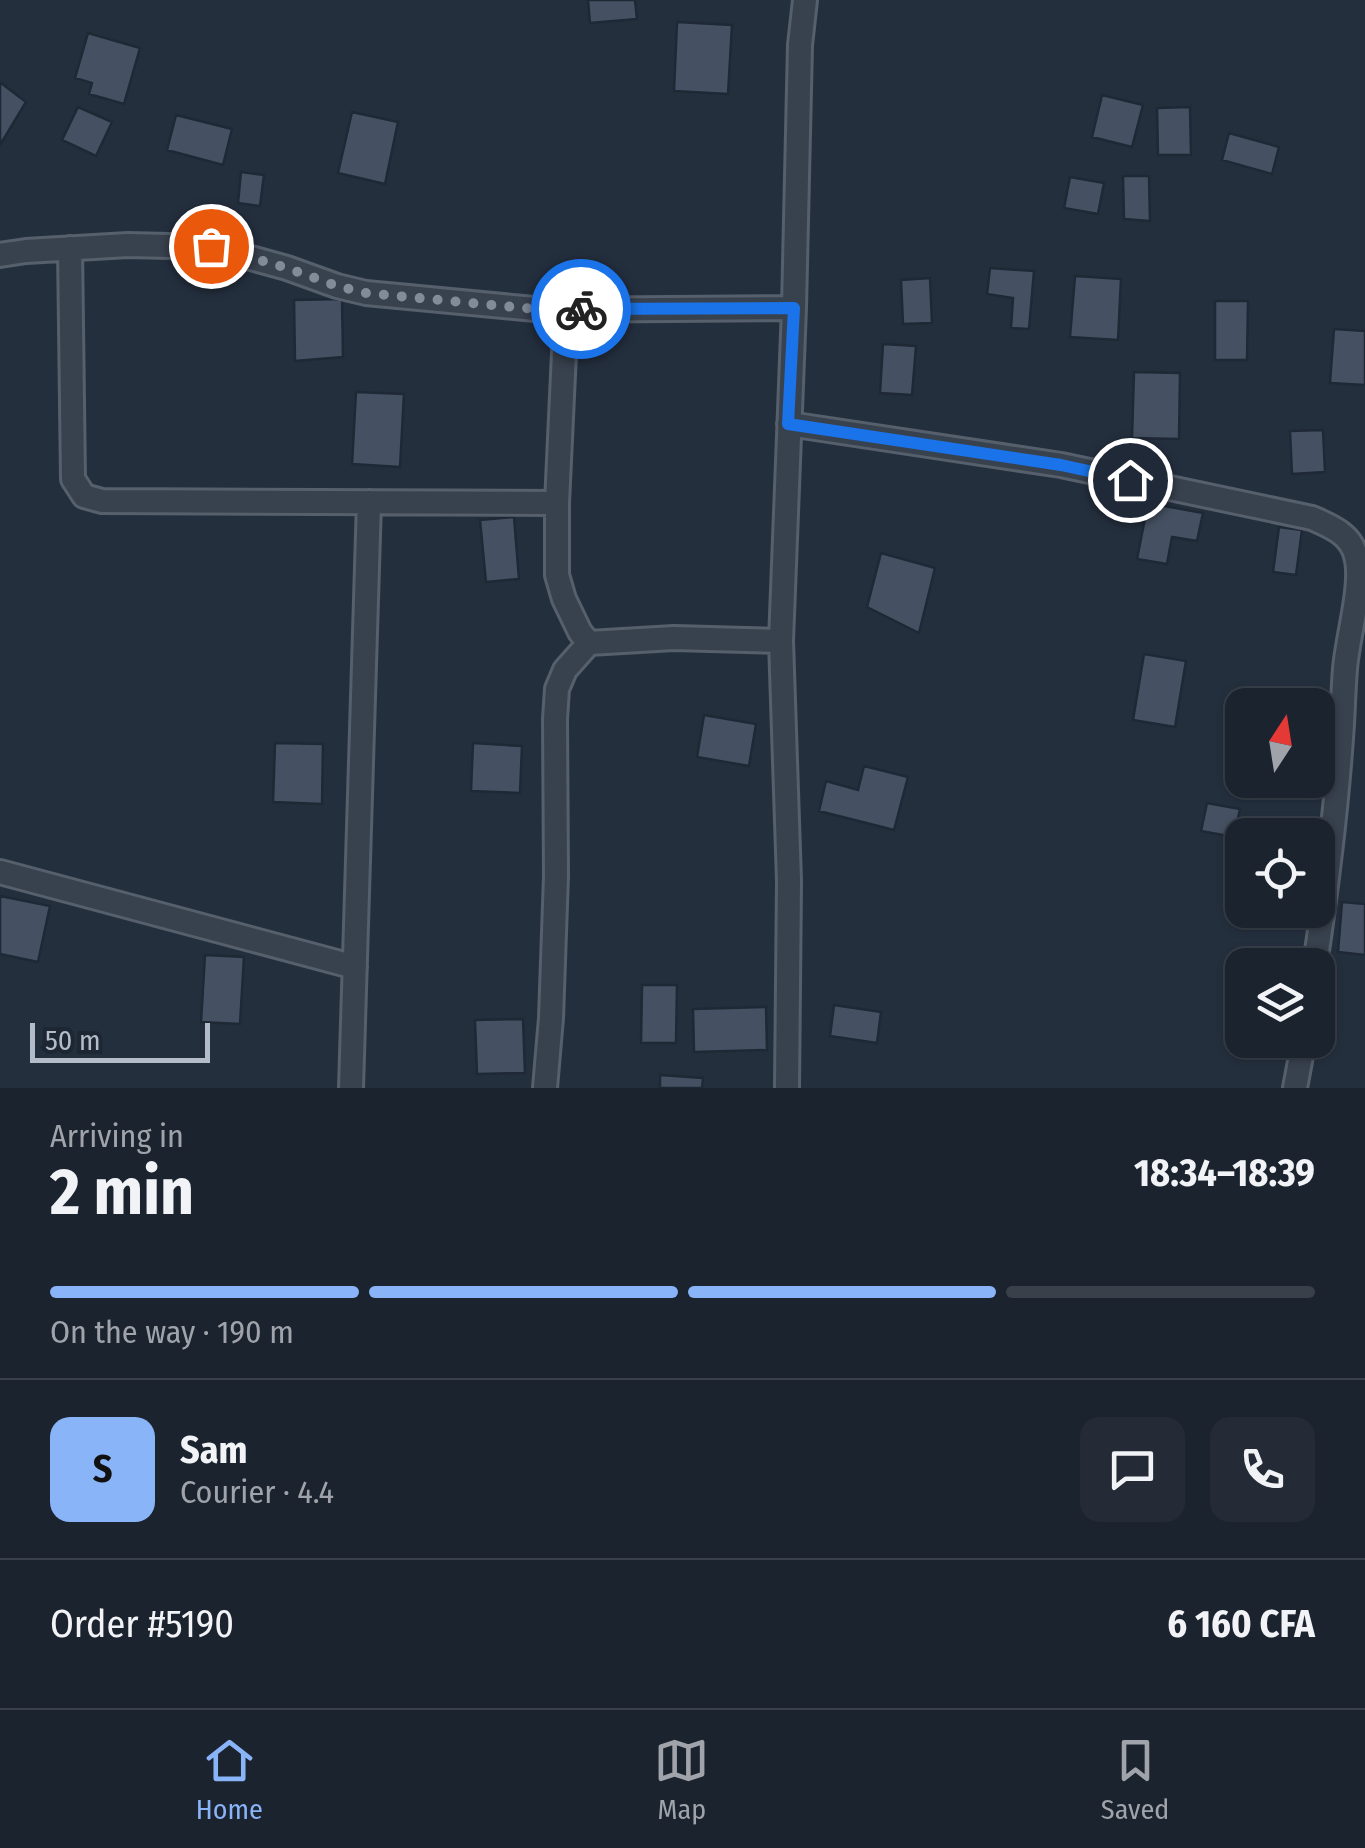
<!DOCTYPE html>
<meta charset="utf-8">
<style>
:root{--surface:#1b232e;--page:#242b36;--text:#f1f3f6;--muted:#a0a4aa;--line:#39404a;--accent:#8ab4f8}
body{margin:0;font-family:"Fira Sans Condensed",sans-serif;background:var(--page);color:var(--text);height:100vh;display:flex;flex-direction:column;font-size:38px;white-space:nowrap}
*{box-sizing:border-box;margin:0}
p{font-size:32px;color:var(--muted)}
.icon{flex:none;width:55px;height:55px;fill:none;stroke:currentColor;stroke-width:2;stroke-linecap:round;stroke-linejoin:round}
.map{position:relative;height:1088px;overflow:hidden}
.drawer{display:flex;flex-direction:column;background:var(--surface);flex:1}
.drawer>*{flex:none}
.needle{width:65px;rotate:12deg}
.buttons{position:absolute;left:1225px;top:688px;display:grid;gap:20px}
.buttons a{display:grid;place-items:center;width:110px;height:110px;border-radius:20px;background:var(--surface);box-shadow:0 2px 8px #0004,0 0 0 2px var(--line);font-size:50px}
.scale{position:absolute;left:30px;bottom:25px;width:180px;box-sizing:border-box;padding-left:10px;border:5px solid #b4bcc9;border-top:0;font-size:28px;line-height:35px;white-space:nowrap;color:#b4bcc9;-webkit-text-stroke:8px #1d2633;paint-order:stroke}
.pin{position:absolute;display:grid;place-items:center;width:85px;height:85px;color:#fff;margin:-42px;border:5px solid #fff;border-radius:50%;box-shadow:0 2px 10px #0007}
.courier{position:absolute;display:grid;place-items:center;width:100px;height:100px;margin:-50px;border:8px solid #1a73e8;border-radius:50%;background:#fff;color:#222;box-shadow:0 2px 12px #0007}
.headline em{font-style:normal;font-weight:700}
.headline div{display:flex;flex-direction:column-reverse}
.headline{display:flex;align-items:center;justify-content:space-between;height:170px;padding:0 50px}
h1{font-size:65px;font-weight:700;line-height:75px}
.bar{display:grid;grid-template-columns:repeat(4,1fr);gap:15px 10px;align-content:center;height:120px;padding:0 50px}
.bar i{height:12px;border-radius:8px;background:var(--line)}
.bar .active{background:var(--accent)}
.bar p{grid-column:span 4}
.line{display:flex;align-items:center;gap:25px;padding:0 50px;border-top:2px solid var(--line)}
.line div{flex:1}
.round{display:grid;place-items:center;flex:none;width:105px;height:105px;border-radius:20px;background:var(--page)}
.tab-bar{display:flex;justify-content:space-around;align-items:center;height:140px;border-top:2px solid var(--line);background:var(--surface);font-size:28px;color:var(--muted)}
.tab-bar a{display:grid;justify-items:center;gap:5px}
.tab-bar .active{color:var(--accent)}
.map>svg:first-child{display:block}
.building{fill:#455162;stroke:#1f2835;stroke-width:2.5}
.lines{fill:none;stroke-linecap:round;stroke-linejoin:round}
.street-casing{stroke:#565f6c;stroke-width:28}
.street{stroke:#38414e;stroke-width:22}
.done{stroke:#828b98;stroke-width:10;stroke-dasharray:0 18}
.route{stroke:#1a73e8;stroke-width:12}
</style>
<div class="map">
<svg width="1365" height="1088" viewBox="0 0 1365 1088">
<rect width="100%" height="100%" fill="#242f3e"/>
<path class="building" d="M588 0H635L637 19 590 23Z
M677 22 732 25 728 94 674 91Z
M88 33 140 48 124 104 89 94 92 83 75 78Z
M1 83 26 102 0 145V84Z
M1102 95 1143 105 1132 147 1092 137Z
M78 107 112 122 96 156 62 140Z
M1190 107 1191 155H1158L1157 108Z
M352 112 398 122 385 184 338 173Z
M176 115 232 129 223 165 167 150Z
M1229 133 1279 147 1272 174 1222 160Z
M241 172 264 175 260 206 238 203Z
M1123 176H1149L1150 221 1124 219Z
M1070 177 1104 183 1098 214 1064 208Z
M990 268 1034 271 1029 329 1011 328 1013 298 987 294Z
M1075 276 1121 279 1118 340 1070 337Z
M930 278 932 323 903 324 901 280Z
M342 299 343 357 295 361 294 300Z
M1215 301H1248L1247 360H1215Z
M1334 329 1365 331V385L1330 383Z
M883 344 916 346 912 395 880 393Z
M1134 372 1180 373 1179 439 1132 438Z
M356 392 404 394 400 467 352 464Z
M1323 430 1325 472 1292 474 1290 431Z
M1148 503 1203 513 1197 541 1172 537 1167 564 1137 559Z
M514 517 519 579 486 582 480 520Z
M1279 527 1302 530 1296 575 1273 572Z
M881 553 935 568 919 633 867 607Z
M1144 654 1186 661 1175 727 1133 720Z
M704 715 756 724 749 766 697 757Z
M275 743 323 744 322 804 273 802Z
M473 743 522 746 520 793 471 791Z
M864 766 908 777 894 830 819 811 826 781 858 790Z
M1246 780H1272L1270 798 1245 795Z
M1207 803 1240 809 1234 837 1201 831Z
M0 896 50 906 38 962 0 954Z
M1342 902 1365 904V955L1338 952Z
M205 955 244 957 240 1024 201 1022Z
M642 985H677L676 1043H641Z
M834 1005 881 1012 877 1043 830 1036Z
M766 1007 767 1050 694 1052 693 1009Z
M523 1019 525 1073 477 1074 475 1020Z
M660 1075 703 1078 702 1088H660Z"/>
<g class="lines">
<g class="street-casing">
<path id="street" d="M70 248 73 479 84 496 102 501 557 503
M0 255 26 251 128 245 211 247 287 268 337 286 366 293 545 310 794 308
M566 310 557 503V575L564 599 580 632 589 643 674 638 781 641
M789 424 1061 465 1312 518C1330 526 1351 534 1356 556 1364 583 1347 639 1345 669 1343 692 1343 715 1341 738 1336 813 1326 890 1315 965
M0 872 355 967
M351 1088 369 502
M545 1088 551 1018 556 876 555 719 557 689 565 670 589 643
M787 1088 789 881 781 641 794 308 800 45 805 0
M1295 1088 1304 1040"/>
</g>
<use href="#street" class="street"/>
</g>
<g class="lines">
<path class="done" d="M211 246 287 268 337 286 366 293 545 310 581 309"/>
<path class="route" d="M581 309 794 308 788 424 1061 465 1130 480"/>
</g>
</svg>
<div class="buttons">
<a><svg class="needle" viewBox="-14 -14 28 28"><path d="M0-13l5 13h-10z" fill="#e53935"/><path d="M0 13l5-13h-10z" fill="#a0a4aa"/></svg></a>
<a><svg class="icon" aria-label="locate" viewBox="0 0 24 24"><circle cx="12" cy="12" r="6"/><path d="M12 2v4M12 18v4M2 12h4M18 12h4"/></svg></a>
<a><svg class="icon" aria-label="layers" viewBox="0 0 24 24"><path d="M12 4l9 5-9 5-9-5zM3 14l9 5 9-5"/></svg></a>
</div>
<div class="scale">50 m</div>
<div class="pin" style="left:211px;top:246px;background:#ea580c"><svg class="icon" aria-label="bag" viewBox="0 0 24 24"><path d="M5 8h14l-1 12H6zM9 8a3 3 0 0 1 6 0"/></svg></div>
<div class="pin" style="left:1130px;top:480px;background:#1f2937"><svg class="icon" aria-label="home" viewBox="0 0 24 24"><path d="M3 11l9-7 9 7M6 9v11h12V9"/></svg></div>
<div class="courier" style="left:581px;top:309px"><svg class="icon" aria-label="bike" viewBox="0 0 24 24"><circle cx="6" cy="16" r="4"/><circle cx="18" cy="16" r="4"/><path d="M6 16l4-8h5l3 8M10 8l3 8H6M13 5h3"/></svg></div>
</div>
<section class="drawer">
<div class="headline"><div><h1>2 min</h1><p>Arriving in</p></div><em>18:34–18:39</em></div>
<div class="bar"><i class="active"></i><i class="active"></i><i class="active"></i><i></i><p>On the way · 190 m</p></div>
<div class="line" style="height:180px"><b class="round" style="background:var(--accent);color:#111">S</b><div><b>Sam</b><p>Courier · 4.4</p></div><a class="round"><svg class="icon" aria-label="chat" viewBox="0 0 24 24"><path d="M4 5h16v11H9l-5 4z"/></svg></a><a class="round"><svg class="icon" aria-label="phone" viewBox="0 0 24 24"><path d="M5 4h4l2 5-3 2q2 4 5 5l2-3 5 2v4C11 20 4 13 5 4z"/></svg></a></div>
<div class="line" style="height:130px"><div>Order #5190</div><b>6 160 CFA</b></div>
</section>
<nav class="tab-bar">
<a class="active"><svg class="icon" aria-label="home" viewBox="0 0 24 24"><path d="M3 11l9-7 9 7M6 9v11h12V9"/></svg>Home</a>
<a><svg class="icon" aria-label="map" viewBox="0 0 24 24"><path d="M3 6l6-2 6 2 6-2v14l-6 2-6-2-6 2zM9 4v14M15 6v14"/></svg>Map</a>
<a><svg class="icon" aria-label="saved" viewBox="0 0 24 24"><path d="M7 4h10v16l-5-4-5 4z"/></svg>Saved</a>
</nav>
